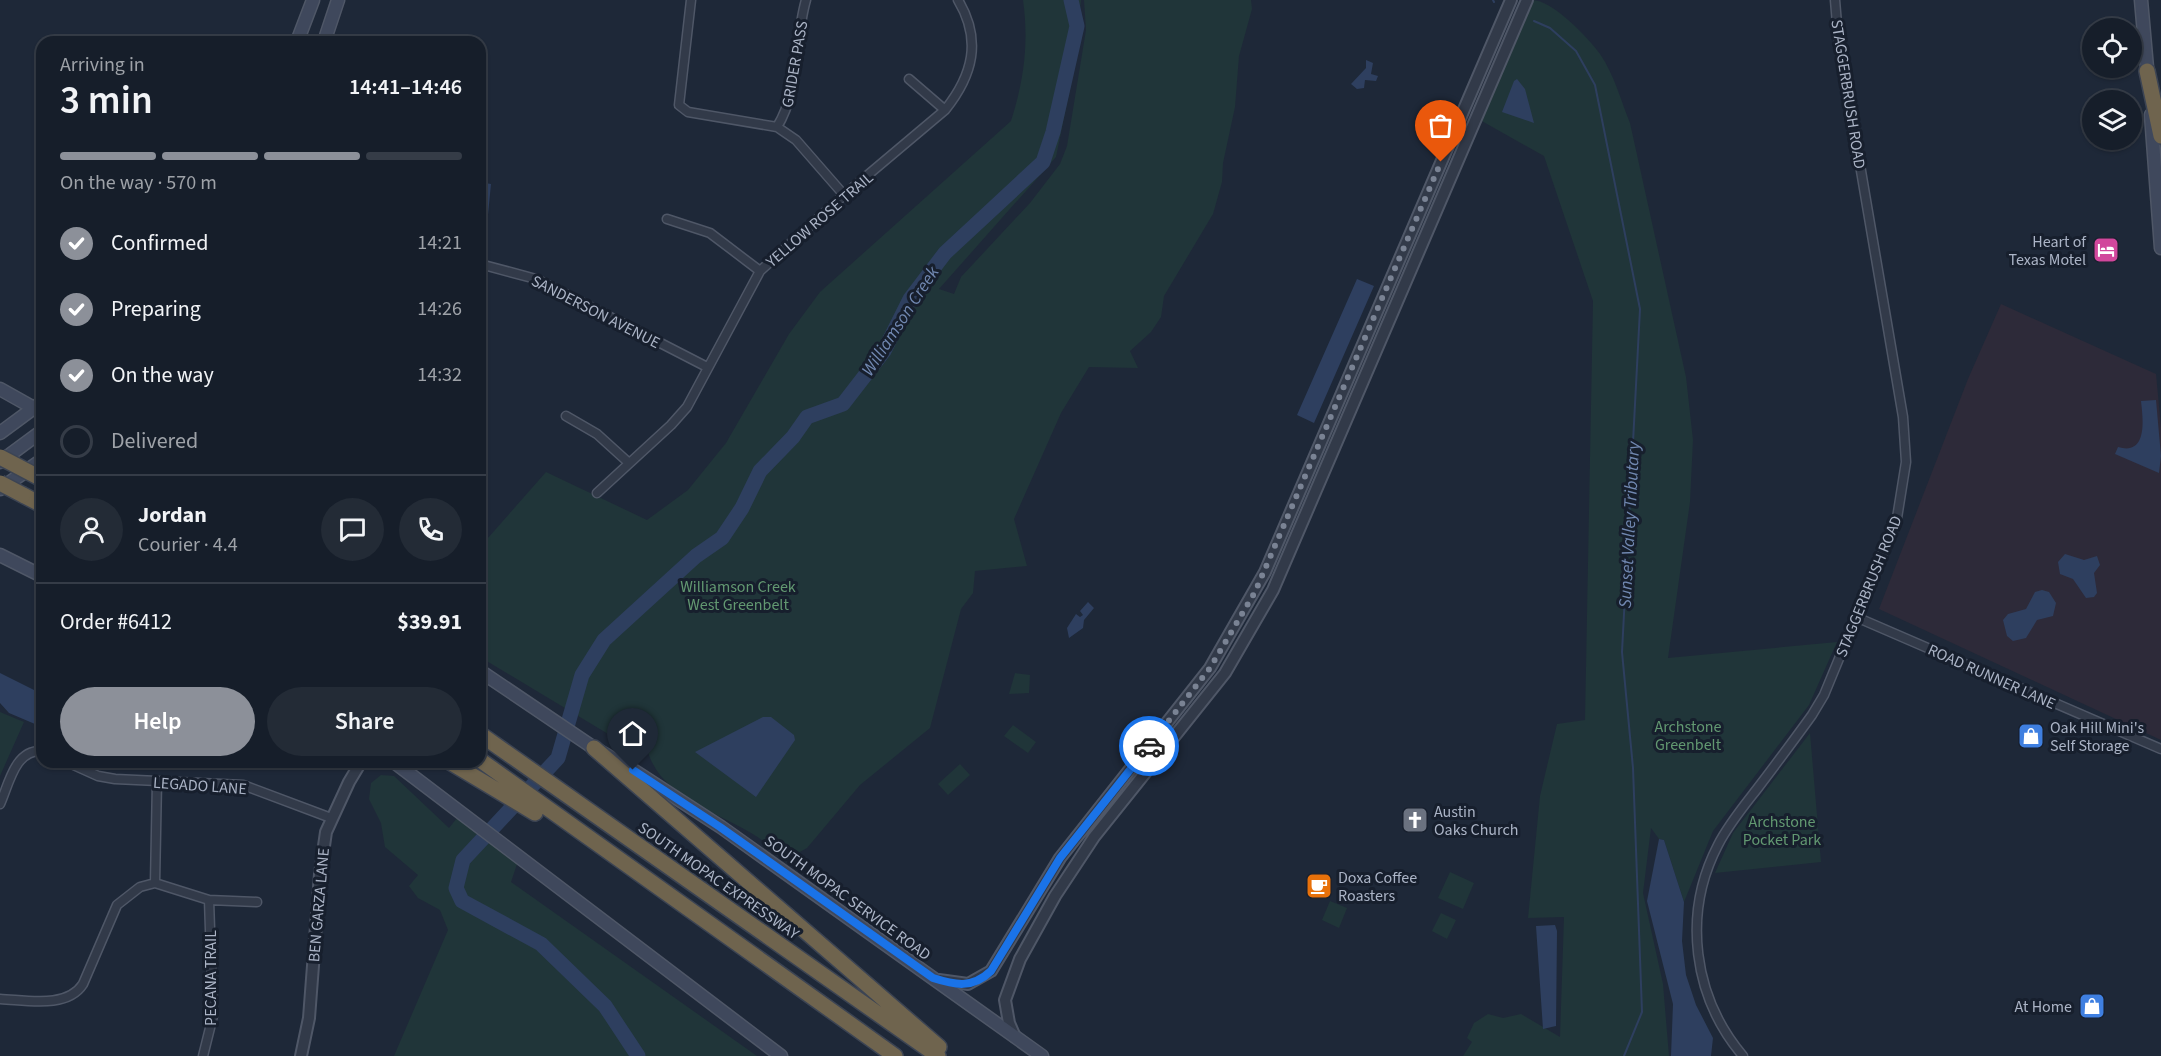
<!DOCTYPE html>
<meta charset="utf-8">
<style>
:root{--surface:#161e2a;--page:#232b36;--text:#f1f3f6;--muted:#9ea2a8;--line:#353c47;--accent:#8c9099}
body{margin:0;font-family:"Source Sans 3",sans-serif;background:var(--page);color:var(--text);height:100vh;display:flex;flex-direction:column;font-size:22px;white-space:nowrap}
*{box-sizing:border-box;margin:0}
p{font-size:20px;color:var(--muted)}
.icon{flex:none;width:33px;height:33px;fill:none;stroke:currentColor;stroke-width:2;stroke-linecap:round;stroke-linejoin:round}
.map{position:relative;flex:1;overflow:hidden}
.panel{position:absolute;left:36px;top:36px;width:450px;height:732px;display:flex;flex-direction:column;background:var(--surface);border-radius:18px;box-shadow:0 2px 4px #0004,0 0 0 2px var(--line)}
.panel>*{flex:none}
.buttons{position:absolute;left:2082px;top:18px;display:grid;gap:12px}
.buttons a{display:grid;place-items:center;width:60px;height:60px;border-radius:50%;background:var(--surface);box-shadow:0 2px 4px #0004,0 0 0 2px var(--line);font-size:30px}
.pin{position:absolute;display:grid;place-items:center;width:51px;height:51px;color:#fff;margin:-62px -26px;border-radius:50% 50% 50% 0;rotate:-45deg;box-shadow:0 0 6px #0007}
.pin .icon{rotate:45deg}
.courier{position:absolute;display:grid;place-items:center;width:60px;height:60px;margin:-30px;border:4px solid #1a73e8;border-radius:50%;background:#fff;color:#222;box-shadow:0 2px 8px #0007}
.summary em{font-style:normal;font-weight:600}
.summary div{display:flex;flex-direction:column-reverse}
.summary{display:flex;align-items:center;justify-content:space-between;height:102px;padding:0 24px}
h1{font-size:39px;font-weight:600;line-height:45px}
.bar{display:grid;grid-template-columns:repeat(4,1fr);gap:9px 6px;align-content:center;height:72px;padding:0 24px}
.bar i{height:8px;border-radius:4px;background:var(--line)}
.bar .on{background:var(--accent)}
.bar p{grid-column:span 4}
.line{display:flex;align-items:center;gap:15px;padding:0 24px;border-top:2px solid var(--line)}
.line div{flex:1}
.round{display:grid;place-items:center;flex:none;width:63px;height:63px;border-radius:32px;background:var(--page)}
ol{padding:0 24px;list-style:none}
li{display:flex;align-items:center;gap:18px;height:66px}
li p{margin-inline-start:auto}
li .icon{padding:6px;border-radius:50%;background:var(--accent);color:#fff;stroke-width:4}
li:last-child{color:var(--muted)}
li i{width:33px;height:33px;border:3px solid var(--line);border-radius:50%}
.button{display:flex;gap:12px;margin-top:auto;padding:12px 24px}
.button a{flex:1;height:69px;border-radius:36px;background:var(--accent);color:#fff;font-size:24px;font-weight:600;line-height:69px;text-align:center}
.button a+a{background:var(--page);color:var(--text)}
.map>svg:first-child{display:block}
.medical{fill:#2d2a39}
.green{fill:#203539}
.water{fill:#2e3f5f}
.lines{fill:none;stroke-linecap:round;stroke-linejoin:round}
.stream{stroke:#2e3f5f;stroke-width:2}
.river{stroke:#2e3f5f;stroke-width:15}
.minor-casing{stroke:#4f5767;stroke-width:11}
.tertiary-casing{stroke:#4f5767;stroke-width:14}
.secondary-casing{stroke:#4f5767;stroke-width:15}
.motorway-casing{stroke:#3c4453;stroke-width:18}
.minor{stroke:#323a49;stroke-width:8}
.tertiary{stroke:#323a49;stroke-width:10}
.secondary{stroke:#3f485c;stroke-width:12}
.motorway{stroke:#6f644e;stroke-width:15}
.motorway-bridge-casing{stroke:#3c4453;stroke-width:18;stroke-linecap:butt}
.motorway-bridge{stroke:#6f644e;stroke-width:15}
.done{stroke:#7a8394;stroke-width:6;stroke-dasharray:0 10.8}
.route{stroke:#1a73e8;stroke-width:8}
.labels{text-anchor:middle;stroke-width:6;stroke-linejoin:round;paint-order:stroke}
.street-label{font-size:16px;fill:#abb4c6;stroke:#171f2d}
.poi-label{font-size:16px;fill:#abb4c6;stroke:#171f2d;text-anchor:start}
.park-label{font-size:16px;fill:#629871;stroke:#171f2d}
.water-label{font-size:18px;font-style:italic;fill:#7188b1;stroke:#171f2d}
</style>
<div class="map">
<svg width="2161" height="1056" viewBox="0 0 2161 1056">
<rect width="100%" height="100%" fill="#1e2838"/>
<path class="medical" d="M2001 304 2156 374 2161 427V740L1879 609 1968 379Z"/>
<path class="green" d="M1023 0H1081L1074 69 1056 157 939 289 954 294 961 277 1030 203 1060 164 1067 146 1086 30 1084 0H1251L1252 9 1239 56 1235 107 1223 163 1222 182 1213 214 1164 296 1161 317 1151 332 1130 351 1138 368 1089 367 1061 413 1014 519 1027 566 975 571 973 593 961 609 930 728 860 785 807 848 798 853 778 854C771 848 764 841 756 836 719 812 660 798 647 749L638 752 480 657V547L546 472 647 520 688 490 726 443 789 334 820 292 1011 121C1024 80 1029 43 1023 0Z
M1532 0C1552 0 1588 37 1600 54 1614 74 1621 101 1630 123L1686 377 1693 440 1690 502 1668 658 1837 642 1809 705 1713 831 1684 902 1664 840 1659 839 1651 828 1643 893 1663 984 1669 1056H1463L1472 1042 1467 1038 1474 1023 1488 1014 1503 1018 1521 1014 1560 1037 1564 917 1528 918 1540 796 1557 724 1585 720 1593 301 1544 156 1480 120Z
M1015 673 1030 675 1029 693 1009 694Z
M0 712 24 722 0 776Z
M1013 725 1036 742 1028 753 1004 736Z
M1810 733 1821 862 1715 873 1733 833Z
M960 764 970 775 948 795 938 784Z
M381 775 394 776 449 828 461 813 519 858 511 882 757 1056H394L448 930 440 910 418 898 409 886 418 875 385 847 381 823 369 799 371 783Z
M1450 872 1474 883 1463 909 1438 898Z
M1330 901 1347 908 1339 928 1322 920Z
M1441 913 1456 920 1447 939 1432 931Z"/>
<path class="water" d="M1366 60 1373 63 1371 74 1378 76 1376 81 1365 80 1364 88 1357 89 1351 84 1366 68Z
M1517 79 1525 89 1534 123 1502 112 1514 81Z
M485 183 491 184 486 235 480 246V195Z
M1357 279 1374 286 1314 423 1297 415Z
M2156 400 2161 456 2159 473 2115 454 2118 447C2148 456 2143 419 2141 401Z
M2065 554 2084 560 2097 556 2100 565 2094 573 2097 593 2094 597 2086 598 2073 579 2060 574 2058 562Z
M2042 590 2049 592 2056 603 2053 616 2037 620 2026 638 2013 641 2007 636 2003 620 2008 614 2026 609 2035 592Z
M1088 602 1094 608 1084 620 1083 628 1069 638 1067 628 1076 614 1080 617 1083 615 1080 611Z
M0 673 42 694V727L9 713 0 703Z
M763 717H771L794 735 795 740 756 797 695 752Z
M1659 839 1664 840 1684 902 1682 941 1686 975 1696 1005 1713 1038 1711 1056H1671L1673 1004 1647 901Z
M1555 925 1557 931 1556 1026 1543 1029 1536 926Z"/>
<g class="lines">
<path class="stream" d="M1493 0 1494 2
M1534 21 1550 28 1576 51 1595 85 1640 309 1622 652 1633 768 1642 1012 1624 1056"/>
<path class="river" d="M638 1056 605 1006 541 944 462 901 456 888 463 860 558 758 582 675 604 640 696 556 722 538 742 508 760 471 793 437 807 417 843 404 884 351 910 299 945 253 1043 162 1053 132 1077 26 1071 0"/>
<g class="minor-casing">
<path id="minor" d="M691 0 679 105 688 112 777 127 796 140 844 195
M909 79 945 110
M777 127C800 90 794 41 806 0
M667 219 710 233 760 271
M480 264 536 279 707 367
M566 416 597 434 629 463
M597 493 671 425 687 407 760 271 844 195 945 110C973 75 982 40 958 0
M1856 617 2161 749
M67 762 98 776 115 779 243 785 331 818
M0 804C9 784 15 749 42 751
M155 883 157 781
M0 999C26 1000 67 1009 83 984L117 905 140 887 155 883 209 900 257 902
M203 1056 213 1016 209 900
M1743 1056C1693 997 1682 914 1718 845 1728 825 1743 807 1757 789 1776 764 1794 740 1812 715L1824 695 1897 518 1906 462 1903 417 1838 36 1835 0"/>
</g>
<g class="tertiary-casing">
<path id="tertiary" d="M939 980 968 984 991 971 1060 858 1210 668 1265 572 1511 0
M1015 1037 1009 1023 1005 1000 1020 959 1055 896 1094 837 1225 673 1273 590 1527 0
M301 1056 309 1018 320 874 326 832 349 782 361 762"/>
</g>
<g class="secondary-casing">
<path id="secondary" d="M2141 0 2148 79
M297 42 313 0
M324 42 338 0
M2151 115 2161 248
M0 389 41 412
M0 433 42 402
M0 462 42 431
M0 489 42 460
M0 555 42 576
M480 671 594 748 633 770 721 827 1042 1056
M394 762 781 1056"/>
</g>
<g class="motorway-casing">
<path id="motorway" d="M2147 71 2161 136
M23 495 42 505
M480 734 938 1056
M594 748 939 1047
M480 760 895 1056
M450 762 535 813"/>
</g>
<use href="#minor" class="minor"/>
<use href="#tertiary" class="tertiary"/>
<use href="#secondary" class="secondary"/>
<use href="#motorway" class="motorway"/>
<g class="motorway-bridge-casing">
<path id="motorway-bridge" d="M0 457 42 479
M0 483 23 495"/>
</g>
<use href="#motorway-bridge" class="motorway-bridge"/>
</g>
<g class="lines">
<path class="done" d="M1149 746 1210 668 1255 592 1441 162"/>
<path class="route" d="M633 770 720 827 933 978C955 985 972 989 991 971L1060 858 1149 746"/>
</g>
<defs>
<g id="hotel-square" transform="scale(1.35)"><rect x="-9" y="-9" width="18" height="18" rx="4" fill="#d1479c" stroke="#171f2d"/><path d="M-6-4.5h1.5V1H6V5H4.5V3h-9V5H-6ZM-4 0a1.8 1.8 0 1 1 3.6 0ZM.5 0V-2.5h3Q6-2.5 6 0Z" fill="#fff"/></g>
<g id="shop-square" transform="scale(1.35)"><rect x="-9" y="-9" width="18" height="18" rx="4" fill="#3f7fe0" stroke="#171f2d"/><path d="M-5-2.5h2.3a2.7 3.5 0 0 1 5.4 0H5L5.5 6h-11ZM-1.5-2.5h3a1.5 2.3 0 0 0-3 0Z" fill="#fff"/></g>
<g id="church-square" transform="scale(1.35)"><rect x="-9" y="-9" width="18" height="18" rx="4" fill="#6b7280" stroke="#171f2d"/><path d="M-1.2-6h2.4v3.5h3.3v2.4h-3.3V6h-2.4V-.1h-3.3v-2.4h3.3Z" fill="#fff"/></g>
<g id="cafe-square" transform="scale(1.35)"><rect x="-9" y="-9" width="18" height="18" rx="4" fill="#e8710a" stroke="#171f2d"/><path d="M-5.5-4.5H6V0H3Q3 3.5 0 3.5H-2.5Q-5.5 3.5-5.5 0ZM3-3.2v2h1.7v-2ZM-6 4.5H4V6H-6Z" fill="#fff"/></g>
</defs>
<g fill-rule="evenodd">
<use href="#hotel-square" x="2106" y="250"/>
<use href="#shop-square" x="2031" y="736"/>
<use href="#church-square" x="1415" y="820"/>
<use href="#cafe-square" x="1319" y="886"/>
<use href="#shop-square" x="2092" y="1006"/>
</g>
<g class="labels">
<g class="street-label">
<text transform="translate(794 64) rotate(-80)" y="6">GRIDER PASS</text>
<text transform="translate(1849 94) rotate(81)" y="6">STAGGERBRUSH ROAD</text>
<text transform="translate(819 219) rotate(-41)" y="6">YELLOW ROSE TRAIL</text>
<text transform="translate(596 311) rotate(27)" y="6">SANDERSON AVENUE</text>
<text transform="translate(1868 586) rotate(-68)" y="6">STAGGERBRUSH ROAD</text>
<text transform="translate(1992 676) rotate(24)" y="6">ROAD RUNNER LANE</text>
<text transform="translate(200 785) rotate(4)" y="6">LEGADO LANE</text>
<text transform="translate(719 880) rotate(35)" y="6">SOUTH MOPAC EXPRESSWAY</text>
<text transform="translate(848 897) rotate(36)" y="6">SOUTH MOPAC SERVICE ROAD</text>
<text transform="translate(318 905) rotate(-85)" y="6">BEN GARZA LANE</text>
<text transform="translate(210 978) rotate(-90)" y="6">PECANA TRAIL</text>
</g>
<g class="poi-label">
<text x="2086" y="247" text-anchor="end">Heart of<tspan x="2086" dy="18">Texas Motel</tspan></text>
<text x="2050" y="733">Oak Hill Mini's<tspan x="2050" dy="18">Self Storage</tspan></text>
<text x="1434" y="817">Austin<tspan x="1434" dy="18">Oaks Church</tspan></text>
<text x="1338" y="883">Doxa Coffee<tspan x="1338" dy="18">Roasters</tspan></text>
<text x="2072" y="1012" text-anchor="end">At Home</text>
</g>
<g class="park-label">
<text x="738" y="592">Williamson Creek<tspan x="738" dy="18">West Greenbelt</tspan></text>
<text x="1688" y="732">Archstone<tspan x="1688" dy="18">Greenbelt</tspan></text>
<text x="1782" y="827">Archstone<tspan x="1782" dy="18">Pocket Park</tspan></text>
</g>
<g class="water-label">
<text transform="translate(900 321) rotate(-57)" y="6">Williamson Creek</text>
<text transform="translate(1629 525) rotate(-87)" y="6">Sunset Valley Tributary</text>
</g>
</g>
</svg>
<div class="buttons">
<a><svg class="icon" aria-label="locate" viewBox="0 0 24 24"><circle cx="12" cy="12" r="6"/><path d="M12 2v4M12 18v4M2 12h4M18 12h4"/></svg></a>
<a><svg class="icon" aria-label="layers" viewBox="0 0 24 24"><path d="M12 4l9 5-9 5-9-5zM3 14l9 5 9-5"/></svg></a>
</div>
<div class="pin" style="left:1441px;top:162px;background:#ea580c"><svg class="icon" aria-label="bag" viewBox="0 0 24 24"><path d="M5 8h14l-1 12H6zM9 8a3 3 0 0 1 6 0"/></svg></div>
<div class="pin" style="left:633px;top:770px;background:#1f2937"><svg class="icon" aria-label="home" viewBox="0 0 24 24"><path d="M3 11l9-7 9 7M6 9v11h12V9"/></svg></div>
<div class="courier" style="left:1149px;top:746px"><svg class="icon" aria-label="car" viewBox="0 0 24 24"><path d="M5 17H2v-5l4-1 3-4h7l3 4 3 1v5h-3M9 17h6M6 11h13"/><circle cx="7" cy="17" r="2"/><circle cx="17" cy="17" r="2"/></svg></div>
<section class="panel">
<div class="summary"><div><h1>3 min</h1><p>Arriving in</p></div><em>14:41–14:46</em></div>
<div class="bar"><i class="on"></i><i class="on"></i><i class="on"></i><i></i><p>On the way · 570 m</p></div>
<ol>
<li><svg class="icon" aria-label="check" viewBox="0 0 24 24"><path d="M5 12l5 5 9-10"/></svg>Confirmed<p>14:21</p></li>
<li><svg class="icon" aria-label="check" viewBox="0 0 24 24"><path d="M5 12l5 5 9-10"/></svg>Preparing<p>14:26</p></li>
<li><svg class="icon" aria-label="check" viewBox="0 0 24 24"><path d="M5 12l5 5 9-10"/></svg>On the way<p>14:32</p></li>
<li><i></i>Delivered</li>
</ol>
<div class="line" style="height:108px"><a class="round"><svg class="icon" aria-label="person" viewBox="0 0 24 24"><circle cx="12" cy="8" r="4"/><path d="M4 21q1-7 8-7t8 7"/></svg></a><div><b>Jordan</b><p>Courier · 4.4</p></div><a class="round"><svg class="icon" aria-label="chat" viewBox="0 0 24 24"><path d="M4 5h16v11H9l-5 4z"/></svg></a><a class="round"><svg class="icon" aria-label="phone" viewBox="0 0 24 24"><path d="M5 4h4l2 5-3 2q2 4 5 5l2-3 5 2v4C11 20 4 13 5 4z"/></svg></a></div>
<div class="line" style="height:78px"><div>Order #6412</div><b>$39.91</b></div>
<div class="button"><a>Help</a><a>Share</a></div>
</section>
</div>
